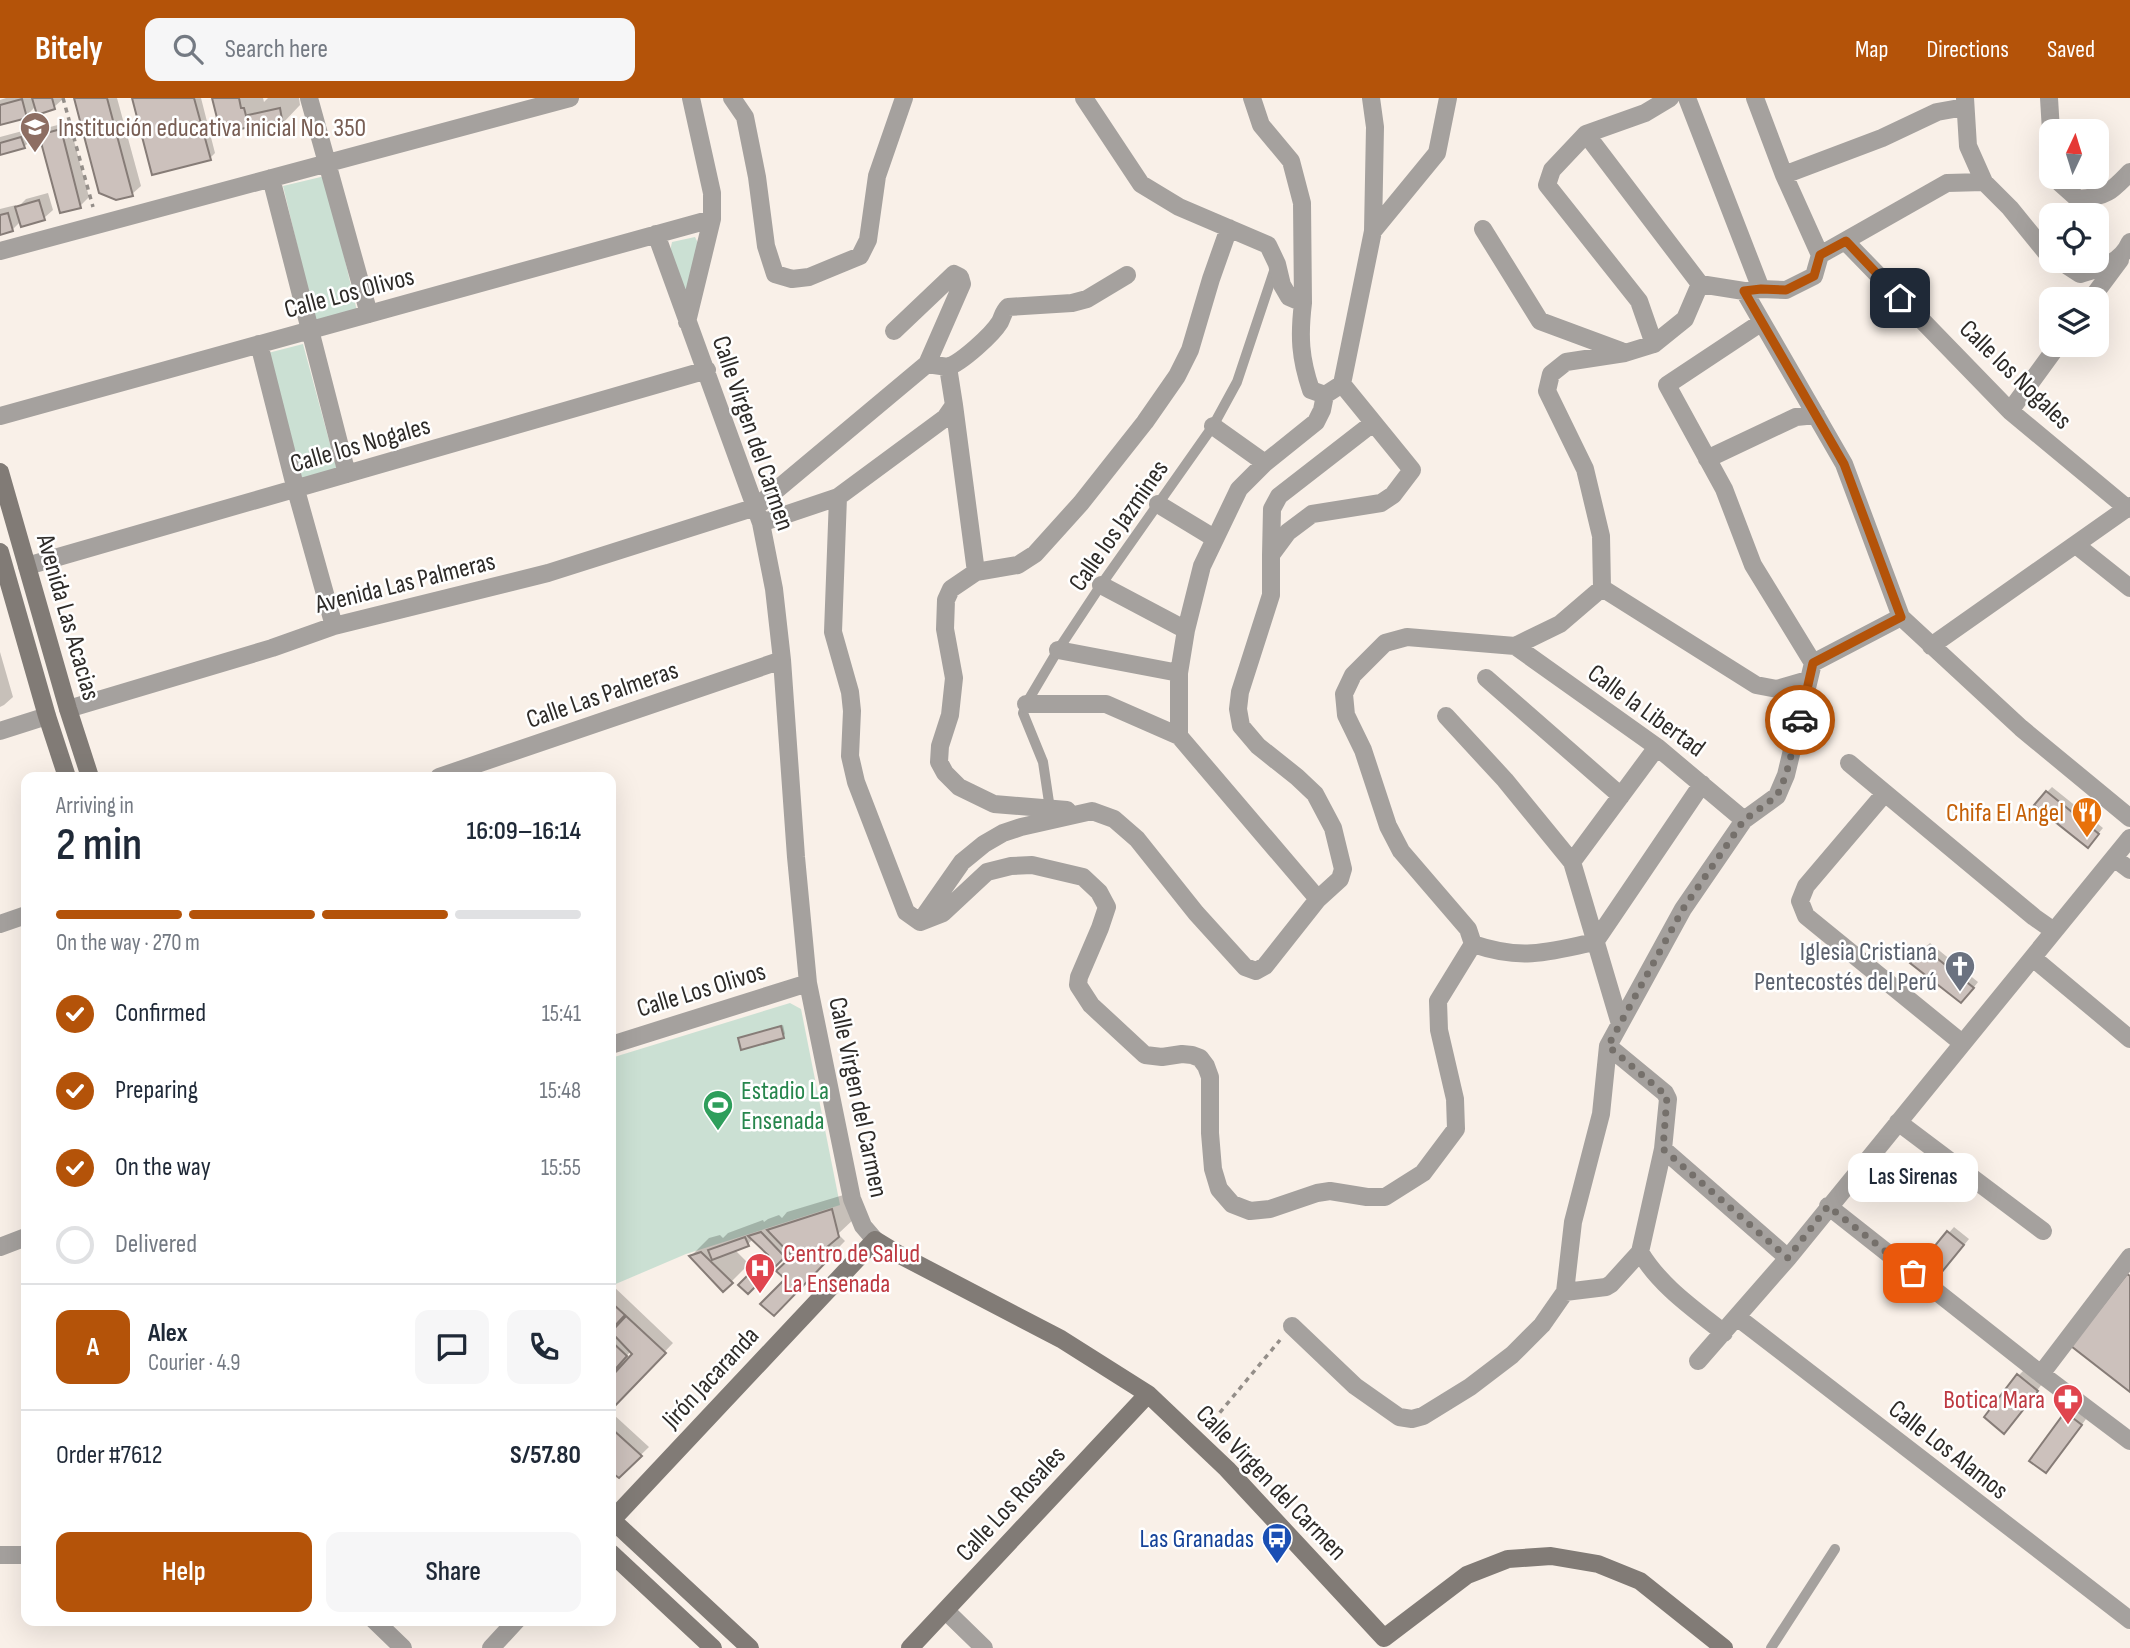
<!DOCTYPE html>
<meta charset="utf-8">
<style>
:root{--surface:#fff;--page:#f6f6f7;--text:#1f2937;--muted:#747a83;--line:#e0e1e3;--accent:#b45309}
body{margin:0;font-family:"Sofia Sans Condensed",sans-serif;background:var(--page);color:var(--text);height:100vh;display:flex;flex-direction:column;font-size:26px;white-space:nowrap}
*{box-sizing:border-box;margin:0}
p{font-size:23px;color:var(--muted)}
.icon{flex:none;width:38px;height:38px;fill:none;stroke:currentColor;stroke-width:2;stroke-linecap:round;stroke-linejoin:round}
.map{position:relative;flex:1;overflow:hidden}
.panel{position:absolute;left:21px;top:674px;width:595px;height:854px;display:flex;flex-direction:column;background:var(--surface);border-radius:14px;box-shadow:0 7px 28px #0002}
.panel>*{flex:none}
.needle{width:46px;rotate:4deg}
.buttons{position:absolute;left:2039px;top:21px;display:grid;gap:14px}
.buttons a{display:grid;place-items:center;width:70px;height:70px;border-radius:14px;background:var(--surface);box-shadow:0 7px 28px #0002;font-size:35px}
.pin{position:absolute;display:grid;place-items:center;width:60px;height:60px;color:#fff;margin:-30px;border-radius:14px;box-shadow:0 4px 10px #0006}
.courier{position:absolute;display:grid;place-items:center;width:70px;height:70px;margin:-35px;border:5px solid #b45309;border-radius:50%;background:#fff;color:#222;box-shadow:0 2px 9px #0007}
.bubble{position:absolute;height:49px;border-radius:14px;background:var(--surface);box-shadow:0 7px 28px #0002;font-size:23px;font-weight:600;line-height:49px;text-align:center}
.overview em{font-style:normal;font-weight:600}
.overview div{display:flex;flex-direction:column-reverse}
.overview{display:flex;align-items:center;justify-content:space-between;height:119px;padding:0 35px}
h1{font-size:46px;font-weight:600;line-height:52px}
.bar{display:grid;grid-template-columns:repeat(4,1fr);gap:10px 7px;align-content:center;height:84px;padding:0 35px}
.bar i{height:9px;border-radius:5px;background:var(--line)}
.bar .on{background:var(--accent)}
.bar p{grid-column:span 4}
.line{display:flex;align-items:center;gap:18px;padding:0 35px;border-top:2px solid var(--line)}
.line div{flex:1}
.round{display:grid;place-items:center;flex:none;width:74px;height:74px;border-radius:14px;background:var(--page)}
ol{padding:0 35px;list-style:none}
li{display:flex;align-items:center;gap:21px;height:77px}
li p{margin-inline-start:auto}
li .icon{padding:7px;border-radius:50%;background:var(--accent);color:#fff;stroke-width:4}
li:last-child{color:var(--muted)}
li i{width:38px;height:38px;border:4px solid var(--line);border-radius:50%}
.cta{display:flex;gap:14px;margin-top:auto;padding:14px 35px}
.cta a{flex:1;height:80px;border-radius:14px;background:var(--accent);color:#fff;font-size:28px;font-weight:600;line-height:80px;text-align:center}
.cta a+a{background:var(--page);color:var(--text)}
header{display:flex;align-items:center;gap:42px;box-sizing:border-box;height:98px;padding:0 35px;background:var(--accent);color:#fff}
header strong{font-size:33px}
nav{display:flex;gap:38px;margin-inline-start:auto;font-size:24px}
.search{width:490px;height:63px;background:var(--page);display:flex;align-items:center;gap:18px;box-sizing:border-box;padding:0 24px;border-radius:14px;color:var(--muted);font-size:26px}
.map>svg:first-child{display:block}
.green{fill:#cbe0d3}
.shadow{fill:#0003}
.building{fill:#ccc1bc;stroke:#867c77;stroke-width:2}
.lines{fill:none;stroke-linecap:round;stroke-linejoin:round}
.path{stroke:#948e89;stroke-width:3.5;stroke-dasharray:5 5;stroke-linecap:butt}
.lane{stroke:#a5a19e;stroke-width:10}
.street{stroke:#a5a19e;stroke-width:18}
.secondary{stroke:#817b76;stroke-width:18}
.done{stroke:#75706b;stroke-width:7;stroke-dasharray:0 12.6}
.route{stroke:#b45309;stroke-width:9}
.labels{text-anchor:middle;stroke-width:5;stroke-linejoin:round;paint-order:stroke}
.education-label{font-size:26px;fill:#785e54;stroke:#fff;text-anchor:start}
.street-label{font-size:26px;fill:#2e2b28;stroke:#fff}
.food-label{font-size:26px;fill:#c56008;stroke:#fff;text-anchor:end}
.worship-label{font-size:26px;fill:#5b616d;stroke:#fff;text-anchor:end}
.leisure-label{font-size:26px;fill:#27864d;stroke:#fff;text-anchor:start}
.health-label{font-size:26px;fill:#be3a42;stroke:#fff;text-anchor:start}
.transit-label{font-size:26px;fill:#164399;stroke:#fff;text-anchor:end}
</style>
<header>
<strong>Bitely</strong>
<div class="search"><svg class="icon" aria-label="search" viewBox="0 0 24 24"><circle cx="10" cy="10" r="6"/><path d="M15 15l6 6"/></svg>Search here</div>
<nav><a>Map</a><a>Directions</a><a>Saved</a></nav>
</header>
<div class="map">
<svg width="2130" height="1550" viewBox="0 0 2130 1550">
<rect width="100%" height="100%" fill="#f9f0e8"/>
<path class="green" d="M325 78 357 213 315 222 283 88Z
M695 139 698 145 686 194C679 178 667 161 672 144Z
M303 246 337 372 302 381 268 255Z
M790 905 801 911 840 1107 686 1156 611 1188V960Z"/>
<path class="shadow" d="M6 0H63V1L54 9 36 8 26 18 0 25V2Z
M76 0H117L141 88 132 96Z
M134 0H201L215 55 210 60Z
M214 0H263L264 4 268 0H299L300 7 283 25 252 24 248 28Z
M69 24 89 99 80 108 41 38 50 29Z
M30 31 33 40 24 49 0 56V39Z
M48 95 53 112 44 120 21 123 12 132 0 135V111L16 107 17 110 26 101Z
M0 554 13 599 4 607 0 609Z
M2052 689 2103 730 2093 742 2047 694Z
M1930 845 1978 884 1967 898 1924 850Z
M783 927 785 936 783 938 740 941Z
M850 1095 856 1119 838 1136 845 1143 774 1215 794 1157 789 1152 748 1194 770 1157 753 1141 748 1146 734 1151 749 1166 723 1192 691 1158 709 1140 720 1137 723 1140 728 1135 763 1122 764 1124 768 1121 779 1117 782 1120 787 1114Z
M1954 1129 1969 1141 1947 1168 1926 1161Z
M611 1186 673 1245 611 1310V1282L634 1256 631 1253 611 1275Z
M2024 1272 2042 1286 2010 1328 2018 1278Z
M2072 1310 2086 1321 2051 1368 2067 1315Z
M613 1316 649 1349 619 1378 615 1375 611 1378V1318Z"/>
<path class="building" d="M32 0H52L55 11 37 17Z
M74 0H107L133 98 116 102 99 95Z
M132 0H194L211 62 152 77Z
M212 0H239L241 10H244L249 29 221 36Z
M22 1 27 20 0 27V7Z
M280 10 283 27 252 34 248 17Z
M61 31 81 110 60 115 39 37Z
M21 39 25 50 0 57V45Z
M39 102 45 122 21 129 15 109Z
M8 115 13 133 0 137V117Z
M2046 693 2099 736 2088 750 2034 707Z
M1923 849 1974 890 1961 905 1910 865Z
M781 928 784 940 741 952 738 940Z
M832 1111 839 1139 821 1154 828 1162 774 1218 760 1206 785 1181 776 1173 792 1158 767 1132Z
M1947 1133 1964 1147 1941 1175 1924 1161Z
M761 1134 785 1159 748 1196 738 1187 768 1157 748 1138Z
M745 1139 749 1148 712 1162 708 1152Z
M701 1154 733 1185 723 1194 689 1158Z
M2127 1176 2130 1178V1294L2071 1248Z
M613 1206 625 1217 611 1232V1209Z
M626 1218 666 1255 611 1312V1279L632 1256 611 1234Z
M611 1243 627 1258 611 1276Z
M2017 1276 2038 1293 2004 1336 1984 1319Z
M2065 1314 2082 1327 2046 1375 2029 1363Z
M611 1330 642 1358 619 1380 615 1377 611 1381Z"/>
<g class="lines">
<path class="path" d="M63 0 93 109
M1207 1330 1280 1242"/>
<path class="lane" d="M1050 711 1043 664 1023 615 1026 606 1058 552 1101 487 1213 328 1237 284 1275 170
M1771 1550 1835 1451"/>
<path class="street" d="M309 0 369 216
M732 0 745 19 757 79 766 148 775 176 792 181 809 179 860 158 868 142 877 78 904 0
M1084 0 1141 86 1179 109 1268 147 1277 166 1282 187 1289 199 1303 205C1299 238 1300 260 1311 292L1325 297 1342 286 1373 133 1437 55 1448 0
M1252 0 1261 27 1291 63 1302 105 1303 205
M1371 0 1375 29 1373 133
M1687 0 1761 191
M1965 0 1968 48 1984 84 2010 110 2045 153 2051 157
M2049 0 2051 33
M1586 36 1700 186
M1784 77 1882 40 1937 14 1965 9
M2058 79 2060 85 2078 101C2106 99 2111 94 2130 74
M271 80 347 376
M1483 131 1540 223 1621 253
M656 136 761 425 774 491 782 562 796 759 808 885 852 1101 863 1128 875 1142
M1845 143 2010 313 2128 411
M0 153 570 0
M1820 157 1947 85 1984 84
M2060 163 2080 176C2101 170 2121 165 2130 144
M1744 193 1844 366 1901 519 2021 630 2130 720
M2091 201 2120 162
M687 224 712 121V95L691 0
M1762 224 1667 287 1724 391 1753 467 1813 565
M894 233 954 176 960 179 962 186 927 266
M259 246 296 392 334 528
M1654 246 1639 203 1547 87 1552 72 1586 36 1645 15 1670 0
M954 307 976 474
M2010 313 2058 247
M0 318 712 121
M1213 328 1265 365
M1707 361 1796 319 1816 317
M838 399 833 534 850 594 852 613 850 658 856 684 906 814 920 824 943 815 987 774 1011 768 1032 767 1083 779 1099 794 1107 809 1100 830 1079 879 1078 887 1091 907 1145 957 1162 959 1182 956 1192 957 1200 960 1206 968 1210 979V1035L1213 1071 1219 1091 1232 1106 1250 1113 1270 1111 1317 1095 1330 1093 1367 1099H1385L1423 1075 1456 1031 1455 1001 1439 932 1438 903 1473 846 1468 831 1401 753 1388 728 1363 652 1346 617 1344 596 1353 577 1385 545 1407 539 1515 548 1560 526 1602 490 1601 438 1585 371 1547 293 1551 276 1566 264 1625 255 1654 246 1685 221 1700 186 1744 193 1761 191 1786 192 1814 178 1820 157 1784 77 1755 0
M1158 406 1214 440
M761 425 838 399 945 320 954 307 948 269C962 264 992 237 1000 224 1003 218 1003 214 1008 209L1072 205 1087 201 1127 177
M2076 447 2130 490
M1271 457 1272 411 1279 398 1373 325
M27 468 707 272
M1101 487 1186 532
M1602 490 1756 587 1777 591 1808 582
M1515 548 1657 649 1744 722
M1931 548 2130 408
M1058 552 1179 575
M1486 580 1621 698
M1026 606H1106L1179 638
M68 611 272 550 334 528 548 475 756 409 927 266 948 269
M1446 618 1505 682 1572 764 1620 926
M0 633 47 618
M1849 665 2034 819 2054 833
M439 679 782 562
M1885 695 1806 788 1800 803 1806 818 1962 945
M1067 712 994 706 959 689 945 675 939 664 940 648 950 617 954 580 945 531 946 502 951 491 976 474 1018 467 1035 456 1081 405 1145 324 1177 278 1190 252 1211 181 1229 130
M2114 760 2130 772
M1572 764 1657 649
M1318 801 1179 638V575L1186 532 1202 468 1239 391 1265 365 1316 324 1322 312 1325 297
M920 824 962 764 984 746 1003 735 1021 729 1092 713 1114 721 1137 741 1196 815 1245 869 1256 873 1265 868 1318 801 1340 781 1343 771 1333 730 1315 696 1297 679 1258 648 1241 628 1238 611 1240 594 1271 497V457L1288 434 1312 416 1381 405 1393 397 1412 372 1342 286
M0 826 26 817
M1473 846C1523 863 1546 854 1595 844L1702 686
M2033 860 2130 941
M611 947 808 885
M1608 948 1665 995 1668 1001 1663 1051 1640 1154C1660 1188 1694 1211 1724 1235
M1898 1024 2043 1133
M1663 1051 1788 1160
M1828 1108 2041 1276 2130 1343
M0 1149 26 1139
M1565 1194 1606 1189 1611 1186 1640 1154
M1737 1219 2130 1522
M1292 1228 1355 1288 1399 1319 1412 1321 1423 1318 1470 1289 1512 1257 1542 1227 1565 1194 1573 1124 1601 1016 1608 948 1683 811 1744 722 1777 698 1786 677 1813 565 1901 519
M1698 1263 1788 1160 2130 740
M2041 1276 2130 1159
M0 1457H26
M946 1513 984 1550
M374 1522 403 1550
M491 1550 517 1522"/>
<path class="secondary" d="M0 374 68 611 90 679
M0 454 47 618 67 679
M611 1421 750 1550
M612 1422 875 1142 898 1156 1061 1241 1148 1296 1227 1371 1384 1540 1467 1477 1508 1461 1551 1458 1598 1466 1640 1483 1724 1550
M611 1455 713 1550
M910 1550 1148 1296"/>
</g>
<g class="lines">
<path class="done" d="M1800 622 1786 677 1777 698 1744 722 1683 811 1608 948 1667 998 1663 1051 1788 1160 1828 1108 1913 1175"/>
<path class="route" d="M1800 622 1813 565 1901 519 1844 366 1744 193 1761 191 1786 192 1814 178 1820 157 1846 143 1900 200"/>
</g>
<defs>
<g id="school-pin" transform="scale(1.575)"><path d="M0 17L-7.5 6A9.5 9.5 0 1 1 7.5 6Z" fill="#8d6e63" stroke="#fff"/><path d="M0-5L7-2L0 1L-7-2ZM-4 1L0 2.5L4 1V4Q0 6-4 4Z" fill="#fff"/></g>
<g id="restaurant-pin" transform="scale(1.575)"><path d="M0 17L-7.5 6A9.5 9.5 0 1 1 7.5 6Z" fill="#e8710a" stroke="#fff"/><path d="M-5-6h1v4h1v-4h1v4h1v-4h1v5L-1.5 .5V6h-2V.5L-5-1ZM5-6V6H3V1.5H1.5Q1.5-4 5-6Z" fill="#fff"/></g>
<g id="church-pin" transform="scale(1.575)"><path d="M0 17L-7.5 6A9.5 9.5 0 1 1 7.5 6Z" fill="#6b7280" stroke="#fff"/><path d="M-1.2-6h2.4v3.5h3.3v2.4h-3.3V6h-2.4V-.1h-3.3v-2.4h3.3Z" fill="#fff"/></g>
<g id="stadium-pin" transform="scale(1.575)"><path d="M0 17L-7.5 6A9.5 9.5 0 1 1 7.5 6Z" fill="#2e9e5b" stroke="#fff"/><path d="M0-5a6.5 5 0 1 0 0 10a6.5 5 0 1 0 0-10ZM-3.5-1.8h7v3.6h-7Z" fill="#fff"/></g>
<g id="hospital-pin" transform="scale(1.575)"><path d="M0 17L-7.5 6A9.5 9.5 0 1 1 7.5 6Z" fill="#e0444e" stroke="#fff"/><path d="M-5-5h3v3.5h4V-5h3V5h-3V1.5h-4V5h-3Z" fill="#fff"/></g>
<g id="pharmacy-pin" transform="scale(1.575)"><path d="M0 17L-7.5 6A9.5 9.5 0 1 1 7.5 6Z" fill="#e0444e" stroke="#fff"/><path d="M-2-6h4v4h4v4h-4v4h-4v-4h-4v-4h4Z" fill="#fff"/></g>
<g id="bus-pin" transform="scale(1.575)"><path d="M0 17L-7.5 6A9.5 9.5 0 1 1 7.5 6Z" fill="#1a4fb4" stroke="#fff"/><path d="M-5-6H5V4H4V6H2V4H-2V6H-4V4H-5ZM-3.5-4V0h7V-4ZM-3.5 1.2v1.5H-2V1.2ZM2 1.2v1.5H3.5V1.2Z" fill="#fff"/></g>
</defs>
<g fill-rule="evenodd">
<use href="#school-pin" x="35" y="29"/>
<use href="#restaurant-pin" x="2087" y="714"/>
<use href="#church-pin" x="1960" y="868"/>
<use href="#stadium-pin" x="718" y="1007"/>
<use href="#hospital-pin" x="760" y="1170"/>
<use href="#pharmacy-pin" x="2068" y="1301"/>
<use href="#bus-pin" x="1277" y="1440"/>
</g>
<g class="labels">
<g class="education-label">
<text x="58" y="38">Institución educativa inicial No. 350</text>
</g>
<g class="street-label">
<text transform="translate(349 194) rotate(-15)" y="9">Calle Los Olivos</text>
<text transform="translate(2016 276) rotate(44)" y="9">Calle los Nogales</text>
<text transform="translate(754 335) rotate(71)" y="9">Calle Virgen del Carmen</text>
<text transform="translate(360 346) rotate(-16)" y="9">Calle los Nogales</text>
<text transform="translate(1118 427) rotate(-55)" y="9">Calle los Jazmines</text>
<text transform="translate(405 484) rotate(-14)" y="9">Avenida Las Palmeras</text>
<text transform="translate(69 519) rotate(74)" y="9">Avenida Las Acacias</text>
<text transform="translate(602 596) rotate(-19)" y="9">Calle Las Palmeras</text>
<text transform="translate(1647 612) rotate(36)" y="9">Calle la Libertad</text>
<text transform="translate(701 891) rotate(-17)" y="9">Calle Los Olivos</text>
<text transform="translate(859 999) rotate(78)" y="9">Calle Virgen del Carmen</text>
<text transform="translate(710 1279) rotate(-47)" y="9">Jirón Jacaranda</text>
<text transform="translate(1949 1351) rotate(38)" y="9">Calle Los Alamos</text>
<text transform="translate(1272 1384) rotate(46)" y="9">Calle Virgen del Carmen</text>
<text transform="translate(1010 1405) rotate(-47)" y="9">Calle Los Rosales</text>
</g>
<g class="food-label">
<text x="2064" y="723">Chifa El Angel</text>
</g>
<g class="worship-label">
<text x="1937" y="862">Iglesia Cristiana<tspan x="1937" dy="30">Pentecostés del Perú</tspan></text>
</g>
<g class="leisure-label">
<text x="741" y="1001">Estadio La<tspan x="741" dy="30">Ensenada</tspan></text>
</g>
<g class="health-label">
<text x="783" y="1164">Centro de Salud<tspan x="783" dy="30">La Ensenada</tspan></text>
<text x="2045" y="1310" text-anchor="end">Botica Mara</text>
</g>
<g class="transit-label">
<text x="1254" y="1449">Las Granadas</text>
</g>
</g>
</svg>
<div class="buttons">
<a><svg class="needle" viewBox="-14 -14 28 28"><path d="M0-13l5 13h-10z" fill="#e53935"/><path d="M0 13l5-13h-10z" fill="#747a83"/></svg></a>
<a><svg class="icon" aria-label="locate" viewBox="0 0 24 24"><circle cx="12" cy="12" r="6"/><path d="M12 2v4M12 18v4M2 12h4M18 12h4"/></svg></a>
<a><svg class="icon" aria-label="layers" viewBox="0 0 24 24"><path d="M12 4l9 5-9 5-9-5zM3 14l9 5 9-5"/></svg></a>
</div>
<div class="pin" style="left:1913px;top:1175px;background:#ea580c"><svg class="icon" aria-label="bag" viewBox="0 0 24 24"><path d="M5 8h14l-1 12H6zM9 8a3 3 0 0 1 6 0"/></svg></div>
<div class="pin" style="left:1900px;top:200px;background:#1f2937"><svg class="icon" aria-label="home" viewBox="0 0 24 24"><path d="M3 11l9-7 9 7M6 9v11h12V9"/></svg></div>
<div class="courier" style="left:1800px;top:622px"><svg class="icon" aria-label="car" viewBox="0 0 24 24"><path d="M5 17H2v-5l4-1 3-4h7l3 4 3 1v5h-3M9 17h6M6 11h13"/><circle cx="7" cy="17" r="2"/><circle cx="17" cy="17" r="2"/></svg></div>
<div class="bubble" style="left:1848px;top:1055px;width:130px">Las Sirenas</div>
<section class="panel">
<div class="overview"><div><h1>2 min</h1><p>Arriving in</p></div><em>16:09–16:14</em></div>
<div class="bar"><i class="on"></i><i class="on"></i><i class="on"></i><i></i><p>On the way · 270 m</p></div>
<ol>
<li><svg class="icon" aria-label="check" viewBox="0 0 24 24"><path d="M5 12l5 5 9-10"/></svg>Confirmed<p>15:41</p></li>
<li><svg class="icon" aria-label="check" viewBox="0 0 24 24"><path d="M5 12l5 5 9-10"/></svg>Preparing<p>15:48</p></li>
<li><svg class="icon" aria-label="check" viewBox="0 0 24 24"><path d="M5 12l5 5 9-10"/></svg>On the way<p>15:55</p></li>
<li><i></i>Delivered</li>
</ol>
<div class="line" style="height:126px"><b class="round" style="background:var(--accent);color:#fff">A</b><div><b>Alex</b><p>Courier · 4.9</p></div><a class="round"><svg class="icon" aria-label="chat" viewBox="0 0 24 24"><path d="M4 5h16v11H9l-5 4z"/></svg></a><a class="round"><svg class="icon" aria-label="phone" viewBox="0 0 24 24"><path d="M5 4h4l2 5-3 2q2 4 5 5l2-3 5 2v4C11 20 4 13 5 4z"/></svg></a></div>
<div class="line" style="height:91px"><div>Order #7612</div><b>S/57.80</b></div>
<div class="cta"><a>Help</a><a>Share</a></div>
</section>
</div>
